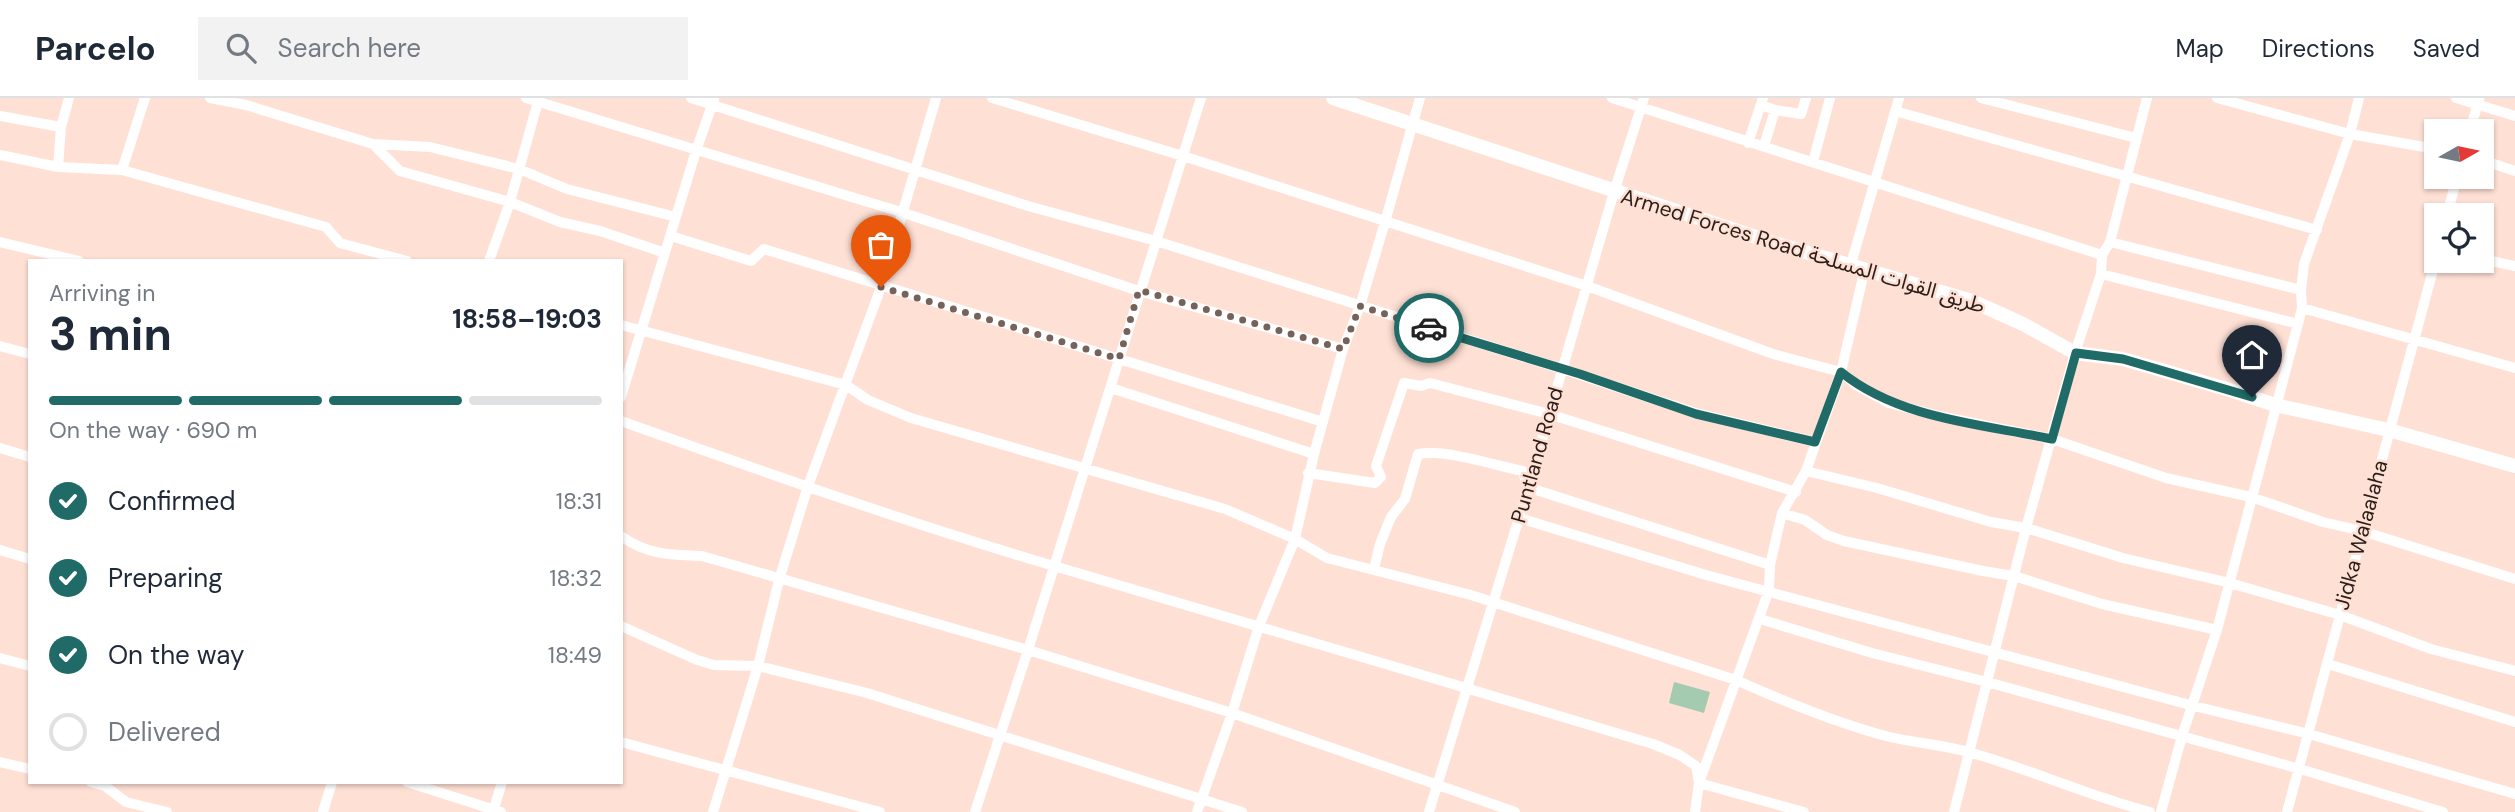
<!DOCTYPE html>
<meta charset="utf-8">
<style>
:root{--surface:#fff;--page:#f2f2f3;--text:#1f2937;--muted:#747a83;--line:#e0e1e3;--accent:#206b67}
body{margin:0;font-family:"DM Sans","Noto Sans Arabic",sans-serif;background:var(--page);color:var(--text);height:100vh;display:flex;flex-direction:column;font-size:26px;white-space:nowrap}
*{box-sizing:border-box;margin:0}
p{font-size:23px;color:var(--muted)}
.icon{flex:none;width:38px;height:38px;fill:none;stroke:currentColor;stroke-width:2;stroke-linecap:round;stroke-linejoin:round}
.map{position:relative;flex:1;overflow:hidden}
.sheet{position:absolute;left:28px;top:161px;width:595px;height:525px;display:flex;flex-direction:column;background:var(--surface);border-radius:0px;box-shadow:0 2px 5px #0004}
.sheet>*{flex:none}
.needle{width:46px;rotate:81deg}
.controls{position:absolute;left:2424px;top:21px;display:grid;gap:14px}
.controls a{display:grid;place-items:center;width:70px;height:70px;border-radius:0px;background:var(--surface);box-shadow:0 2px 5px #0004;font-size:35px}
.pin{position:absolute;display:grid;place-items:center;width:60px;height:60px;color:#fff;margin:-72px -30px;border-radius:50% 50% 50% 0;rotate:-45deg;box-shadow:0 0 7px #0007}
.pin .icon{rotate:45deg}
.courier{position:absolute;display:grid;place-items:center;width:70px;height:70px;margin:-35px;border:5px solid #206b67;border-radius:50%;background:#fff;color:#222;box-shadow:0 2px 9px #0007}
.headline em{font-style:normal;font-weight:700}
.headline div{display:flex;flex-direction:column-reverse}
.headline{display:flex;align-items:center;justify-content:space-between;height:119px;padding:0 21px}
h1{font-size:46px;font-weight:700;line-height:52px}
.bar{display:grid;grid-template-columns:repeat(4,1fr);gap:10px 7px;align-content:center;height:84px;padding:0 21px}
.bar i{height:9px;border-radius:5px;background:var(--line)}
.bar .active{background:var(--accent)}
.bar p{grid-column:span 4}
ol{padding:0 21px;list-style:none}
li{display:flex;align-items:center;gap:21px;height:77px}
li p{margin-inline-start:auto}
li .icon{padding:7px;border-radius:50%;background:var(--accent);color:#fff;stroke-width:4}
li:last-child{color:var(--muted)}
li i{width:38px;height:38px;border:4px solid var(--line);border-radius:50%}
header{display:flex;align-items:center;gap:42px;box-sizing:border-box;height:98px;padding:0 35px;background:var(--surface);border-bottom:2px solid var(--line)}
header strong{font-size:33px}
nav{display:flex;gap:38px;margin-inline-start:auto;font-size:24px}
.search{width:490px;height:63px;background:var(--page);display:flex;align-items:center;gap:18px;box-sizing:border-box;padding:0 24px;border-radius:0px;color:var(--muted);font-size:26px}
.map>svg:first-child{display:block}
.green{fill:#a4cbb0}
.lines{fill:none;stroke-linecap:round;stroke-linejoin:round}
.street{stroke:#fff;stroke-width:10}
.secondary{stroke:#fff;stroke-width:14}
.done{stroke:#75625b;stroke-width:7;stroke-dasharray:0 12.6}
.route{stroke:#206b67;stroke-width:9}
.labels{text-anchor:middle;stroke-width:5;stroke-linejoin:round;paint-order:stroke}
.street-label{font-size:21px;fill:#2b1e19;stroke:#ffe0d5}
</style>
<header>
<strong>Parcelo</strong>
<div class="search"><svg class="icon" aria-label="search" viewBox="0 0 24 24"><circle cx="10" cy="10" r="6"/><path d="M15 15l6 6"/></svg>Search here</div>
<nav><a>Map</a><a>Directions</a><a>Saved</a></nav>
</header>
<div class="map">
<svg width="2515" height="714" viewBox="0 0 2515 714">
<rect width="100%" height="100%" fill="#ffe0d5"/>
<path class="green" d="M1674 584 1710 594 1704 615 1669 605Z"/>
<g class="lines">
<path class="street" d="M69 0 61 29 58 69 122 72 326 129 340 145 407 163
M210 0 246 7 373 46 400 73 510 104 560 124 600 133 665 155
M526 0 901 114 1139 193 1343 251
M691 0 1028 108 1156 143 1562 271 1696 315 1815 344
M992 0 1183 58 1587 188 1773 256 1841 274 1856 287 1889 305 1939 318 2052 341 2166 380 2251 399 2323 424 2362 433 2515 481
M1612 0 2102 157
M1981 0 2136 40
M2217 0 2350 36 2436 51
M2456 0 2515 18
M1761 7 1775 12 1801 16 1806 0
M1895 13 2317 132
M0 18 61 29
M2470 33 2479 1
M1748 45 1763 0
M373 46 430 49 519 71 567 91 676 119
M1764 48 1775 12
M0 57 58 69
M2482 62 2515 73
M1813 64 1830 0
M122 72 145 0
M2447 117 2457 79
M671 138 751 163 764 151 1323 324
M0 144 79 163
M2110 144 2301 192
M2482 161 2515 168
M489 163 510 104 539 0
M1851 166 1899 0
M2101 176 2298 226
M2302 210 2515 270
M621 227 846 287 868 302 911 320 1225 411 1295 441 1327 460 1471 497 1736 582C1783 603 1832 623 1882 637 1911 645 1942 646 1972 655 2032 672 2089 698 2150 714
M0 248 30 256
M1111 290 1314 356
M621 299 696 53 714 1
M621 323C764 374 908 425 1054 468 1253 528 1454 585 1653 646L1680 657 1696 668 1699 685 1804 714
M0 350 30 359
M1806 373 1877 390 1991 424 2026 430 2123 460 2230 485 2340 517 2431 551 2515 573
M1308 375 1375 385 1381 379 1376 368 1404 285 1421 288 1430 285 1549 316 1796 394
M1782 415 1805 422 1827 437 1844 443 1983 473 2014 478 2102 506 2217 532
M1519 420 1706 477 2194 608 2309 636 2515 696
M621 438C647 457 671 457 702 458L1028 552 1232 615 1515 714
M0 452 30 461
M1374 471 1380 446 1391 419 1405 401 1418 356C1448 351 1492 367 1523 373L1527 389 1770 467
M1760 521 1872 555 1987 584 2300 671 2443 714
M621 528 697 562 714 567 758 568 867 595 1242 714
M0 560 30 568
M2328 566 2515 624
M621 644 880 714
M0 664 30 671
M91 684 105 688 126 704 167 714
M407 684 501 714
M323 714 332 684
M493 714 502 684
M713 714 758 568 779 482 808 388 881 189 936 0
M975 714 1028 552 1201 0
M1197 714 1232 615 1259 528 1295 441 1314 356 1343 251 1360 208 1385 124 1420 0
M1429 714 1519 420 1614 94 1644 0
M1695 714 1699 685 1769 492 1770 467 1782 415 1806 373 1841 274 1865 170
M1954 714 2026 430 2075 255 2101 176 2102 157 2110 144 2147 0
M2161 714 2182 638 2217 532 2298 226 2302 210 2301 192 2304 166 2350 36 2359 0
M2287 714 2436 161"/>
<path class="secondary" d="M1333 0 1771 144 1972 203 2023 226 2075 255 2123 261 2230 292 2275 307 2389 332 2515 368"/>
</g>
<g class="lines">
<path class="done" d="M881 189 1119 261 1139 192 1343 251 1360 208 1429 230"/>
<path class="route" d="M1429 230 1580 276 1696 316 1815 344 1841 274C1899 321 1981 326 2052 341L2076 255 2123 261 2252 299"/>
</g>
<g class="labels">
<g class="street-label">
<text transform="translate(1803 153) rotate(17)" y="7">Armed Forces Road طريق القوات المسلحة</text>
<text transform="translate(1537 357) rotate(-74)" y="7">Puntland Road</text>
<text transform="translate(2361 437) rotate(-75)" y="7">Jidka Walaalaha</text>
</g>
</g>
</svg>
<div class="controls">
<a><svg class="needle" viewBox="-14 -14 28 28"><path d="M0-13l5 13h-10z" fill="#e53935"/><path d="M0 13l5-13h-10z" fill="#747a83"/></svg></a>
<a><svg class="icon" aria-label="locate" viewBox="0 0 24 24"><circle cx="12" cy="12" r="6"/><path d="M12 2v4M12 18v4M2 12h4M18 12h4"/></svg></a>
</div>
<div class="pin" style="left:881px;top:189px;background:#ea580c"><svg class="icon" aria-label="bag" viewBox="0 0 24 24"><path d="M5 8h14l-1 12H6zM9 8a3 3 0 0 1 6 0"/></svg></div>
<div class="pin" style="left:2252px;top:299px;background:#1f2937"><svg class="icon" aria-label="home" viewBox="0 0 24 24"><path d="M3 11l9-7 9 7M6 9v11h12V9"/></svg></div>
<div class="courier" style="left:1429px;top:230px"><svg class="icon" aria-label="car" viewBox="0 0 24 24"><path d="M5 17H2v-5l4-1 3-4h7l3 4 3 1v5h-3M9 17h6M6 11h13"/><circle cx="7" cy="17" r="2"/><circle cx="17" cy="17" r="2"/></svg></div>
<section class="sheet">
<div class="headline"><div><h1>3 min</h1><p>Arriving in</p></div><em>18:58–19:03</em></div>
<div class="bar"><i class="active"></i><i class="active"></i><i class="active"></i><i></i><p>On the way · 690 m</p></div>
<ol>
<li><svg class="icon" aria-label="check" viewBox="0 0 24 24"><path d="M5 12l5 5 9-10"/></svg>Confirmed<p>18:31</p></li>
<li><svg class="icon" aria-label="check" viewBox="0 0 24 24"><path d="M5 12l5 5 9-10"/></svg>Preparing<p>18:32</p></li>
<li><svg class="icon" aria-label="check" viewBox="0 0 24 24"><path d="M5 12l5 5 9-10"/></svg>On the way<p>18:49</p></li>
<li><i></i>Delivered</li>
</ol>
</section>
</div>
